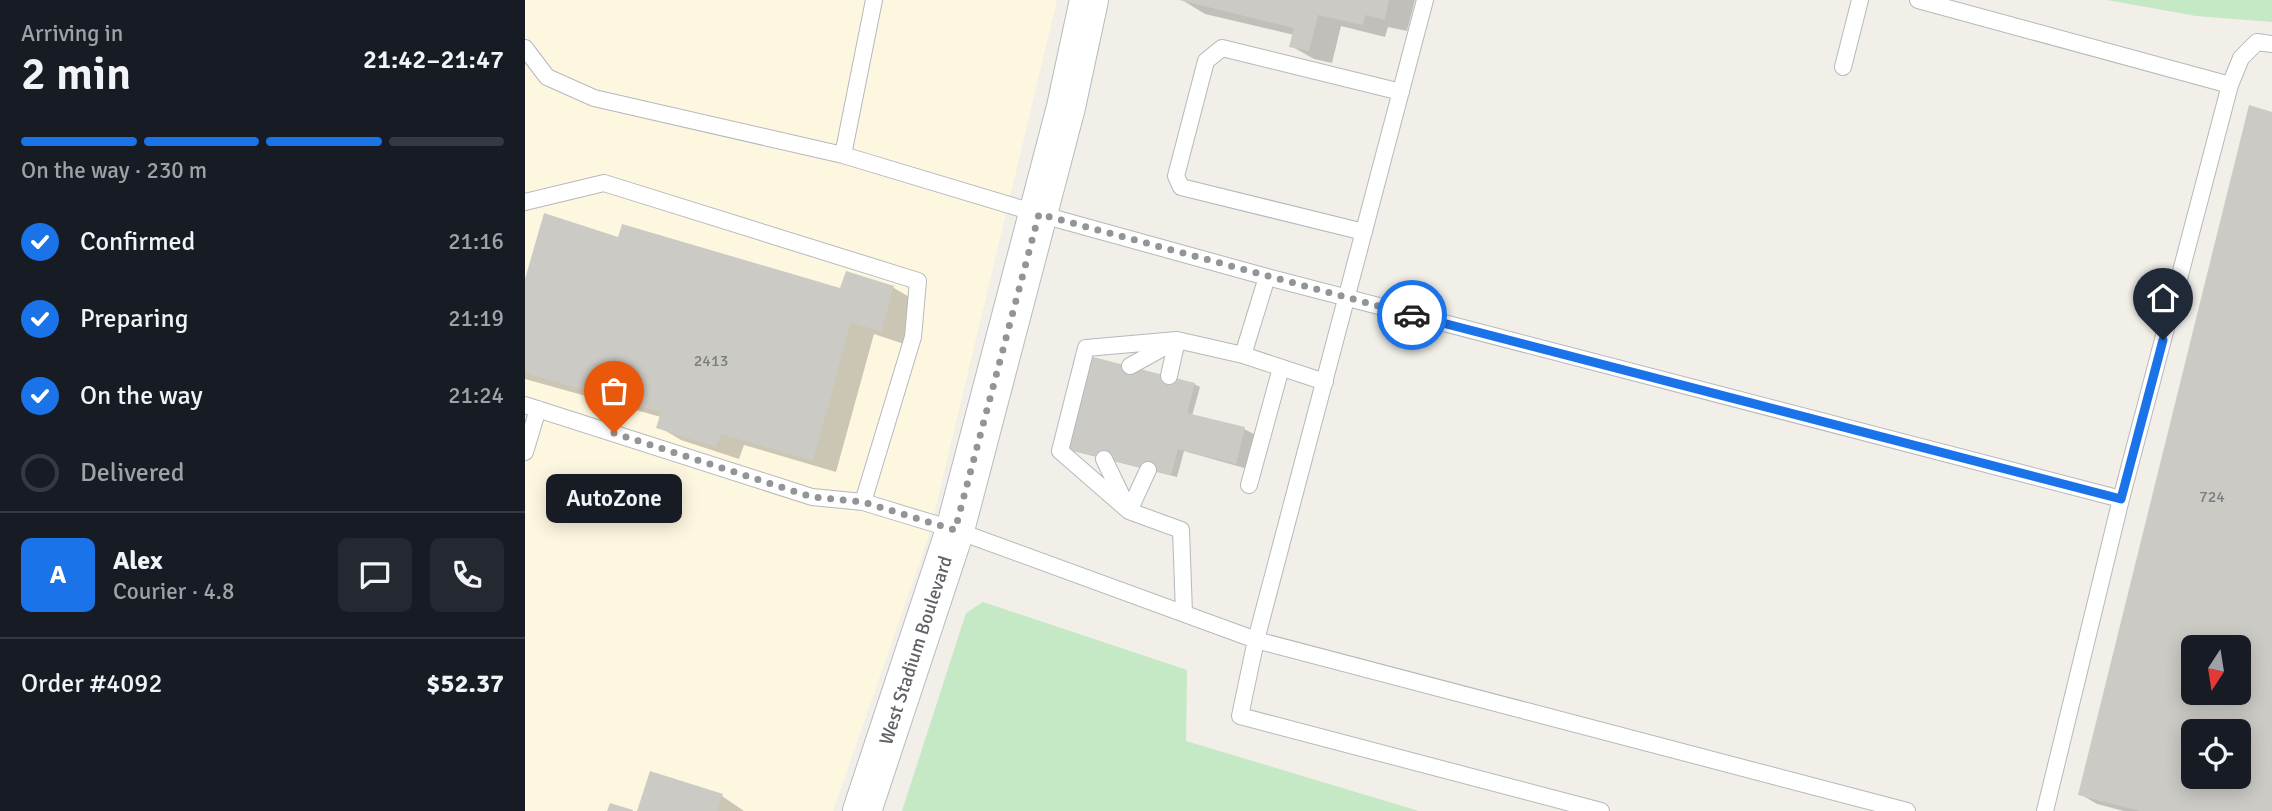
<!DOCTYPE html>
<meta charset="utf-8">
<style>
:root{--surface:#171b24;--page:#242831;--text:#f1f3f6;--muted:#9ea1a6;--line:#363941;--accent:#1a73e8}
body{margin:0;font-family:Signika,sans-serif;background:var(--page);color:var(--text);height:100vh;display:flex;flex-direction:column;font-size:26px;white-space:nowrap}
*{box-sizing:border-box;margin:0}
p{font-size:23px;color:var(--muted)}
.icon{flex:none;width:38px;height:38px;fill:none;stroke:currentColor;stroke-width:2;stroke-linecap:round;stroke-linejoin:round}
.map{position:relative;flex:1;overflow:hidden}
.details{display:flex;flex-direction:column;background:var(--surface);width:525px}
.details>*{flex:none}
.needle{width:46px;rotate:192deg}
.buttons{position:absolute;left:1656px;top:635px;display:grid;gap:14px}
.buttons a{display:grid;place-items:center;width:70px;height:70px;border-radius:10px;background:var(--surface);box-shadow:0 4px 18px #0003;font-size:35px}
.pin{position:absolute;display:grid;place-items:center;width:60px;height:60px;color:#fff;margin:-72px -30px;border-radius:50% 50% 50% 0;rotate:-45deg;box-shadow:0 0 7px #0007}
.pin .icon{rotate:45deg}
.courier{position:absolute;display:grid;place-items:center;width:70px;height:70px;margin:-35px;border:5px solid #1a73e8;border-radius:50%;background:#fff;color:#222;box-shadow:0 2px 9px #0007}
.bubble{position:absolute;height:49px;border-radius:10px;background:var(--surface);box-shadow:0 4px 18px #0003;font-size:23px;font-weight:600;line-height:49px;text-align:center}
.head em{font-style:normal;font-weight:600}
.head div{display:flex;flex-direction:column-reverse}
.head{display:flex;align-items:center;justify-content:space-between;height:119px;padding:0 21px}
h1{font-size:46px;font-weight:600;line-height:52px}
.bar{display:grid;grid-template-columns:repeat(4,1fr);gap:10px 7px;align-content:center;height:84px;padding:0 21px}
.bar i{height:9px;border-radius:5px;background:var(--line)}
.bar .current{background:var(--accent)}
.bar p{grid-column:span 4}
.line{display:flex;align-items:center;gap:18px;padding:0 21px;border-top:2px solid var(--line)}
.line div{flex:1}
.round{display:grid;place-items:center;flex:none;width:74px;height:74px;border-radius:10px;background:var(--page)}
ol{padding:0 21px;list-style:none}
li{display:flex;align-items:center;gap:21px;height:77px}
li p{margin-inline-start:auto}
li .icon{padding:7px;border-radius:50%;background:var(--accent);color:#fff;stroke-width:4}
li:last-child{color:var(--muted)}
li i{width:38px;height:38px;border:4px solid var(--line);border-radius:50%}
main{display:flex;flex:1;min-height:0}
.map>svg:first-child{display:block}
.commercial{fill:#fef7e0}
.green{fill:#c5e8c5}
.shadow{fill:#0003;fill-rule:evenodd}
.building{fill:#cccac5;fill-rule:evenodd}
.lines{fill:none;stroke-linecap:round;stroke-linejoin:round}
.service-casing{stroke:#b5b8bc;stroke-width:18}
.secondary-casing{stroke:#b6babf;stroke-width:40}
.service{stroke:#fff;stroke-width:16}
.secondary{stroke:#fff;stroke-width:38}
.done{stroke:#929495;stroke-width:7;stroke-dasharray:0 12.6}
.route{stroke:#1a73e8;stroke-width:9}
.labels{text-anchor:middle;stroke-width:5;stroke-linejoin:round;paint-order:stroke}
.number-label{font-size:16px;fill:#7a7d7f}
.street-label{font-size:19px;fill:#5f6368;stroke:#fff}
</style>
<main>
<section class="details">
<div class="head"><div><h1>2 min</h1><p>Arriving in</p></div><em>21:42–21:47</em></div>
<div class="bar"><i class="current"></i><i class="current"></i><i class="current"></i><i></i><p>On the way · 230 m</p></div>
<ol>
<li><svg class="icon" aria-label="check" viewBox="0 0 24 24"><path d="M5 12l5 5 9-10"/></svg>Confirmed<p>21:16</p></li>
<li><svg class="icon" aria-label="check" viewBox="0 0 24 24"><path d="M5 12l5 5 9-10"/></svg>Preparing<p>21:19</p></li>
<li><svg class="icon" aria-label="check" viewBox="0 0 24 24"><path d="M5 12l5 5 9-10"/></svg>On the way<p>21:24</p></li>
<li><i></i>Delivered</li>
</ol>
<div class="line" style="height:126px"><b class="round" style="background:var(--accent);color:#fff">A</b><div><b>Alex</b><p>Courier · 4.8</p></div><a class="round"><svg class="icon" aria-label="chat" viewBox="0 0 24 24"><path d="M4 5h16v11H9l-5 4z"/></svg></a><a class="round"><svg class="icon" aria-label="phone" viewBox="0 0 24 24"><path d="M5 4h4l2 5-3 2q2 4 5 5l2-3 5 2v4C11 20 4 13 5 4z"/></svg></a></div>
<div class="line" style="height:91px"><div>Order #4092</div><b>$52.37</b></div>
</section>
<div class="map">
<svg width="1747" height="811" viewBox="0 0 1747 811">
<rect width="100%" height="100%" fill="#f1efe8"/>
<path class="commercial" d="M0 0H532L404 535 308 811H0Z"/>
<path class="green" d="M1582 0H1747V22L1671 16Z
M458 602 662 670 661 741 894 811H377L441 613Z"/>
<path class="shadow" d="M657 0H890L882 31 863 27 860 37 816 26 807 63 789 59 766 46 769 35 680 14Z
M1747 113V811H1599L1572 804 1555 794ZM1668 648H1713V693H1668ZM1668 732H1713V777H1668Z
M95 239 316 290 322 273 369 288 391 301 379 344 349 334 311 472 219 445 214 459 156 440 134 427 136 417 0 379V282Z
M669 384 675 387 667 416 719 429 731 435 723 469 659 451 652 477 548 451Z
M197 796 219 811H114Z"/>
<path class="building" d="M654 0H864L860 20 840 15 838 25 793 15 784 51 764 47 769 28Z
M1724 105 1747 112V811H1615L1553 795ZM1668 648H1713V693H1668ZM1668 732H1713V777H1668Z
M19 213 93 237 97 224 315 288 321 271 369 286 356 332 326 322 288 461 196 434 191 447 131 428 136 412 0 373V279Z
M564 356 670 383 662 413 720 427 711 464 653 449 646 475 541 449Z
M125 771 198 794 192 811H112Z
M85 803 108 810V811H82Z"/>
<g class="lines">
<g class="service-casing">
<path id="service" d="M1393 0 1705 85 1596 499 1520 811
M0 48 22 77 69 98 318 155 514 214 742 277 1596 499
M1318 67 1335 0
M1705 85 1716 58 1732 42 1747 44
M318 155 349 0
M0 202 79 183 393 281 388 337 338 502
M839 232 656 187 651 176 681 61 697 48 876 92
M742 277 718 355 800 382
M605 366 652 340 561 348 535 451 604 511 656 530 659 613
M644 376 652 340 718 355
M0 405 287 497 338 502 430 530 731 640 900 0
M0 452 13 409
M579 459 604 511 623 470
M724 485 756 368
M1076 811 715 716 731 640 1382 811"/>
</g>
<g class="secondary-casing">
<path id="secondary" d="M337 811 430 530 541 107 564 0"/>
</g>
<use href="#service" class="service"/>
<use href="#secondary" class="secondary"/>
</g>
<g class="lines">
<path class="done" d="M89 433 287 497 338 502 430 530 514 214 887 315"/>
<path class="route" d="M887 315 1596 499 1638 340"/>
</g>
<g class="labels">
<g class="number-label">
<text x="186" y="366">2413</text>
<text x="1687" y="502">724</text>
</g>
<g class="street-label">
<text transform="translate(390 650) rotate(-72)" y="7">West Stadium Boulevard</text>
</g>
</g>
</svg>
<div class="buttons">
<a><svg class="needle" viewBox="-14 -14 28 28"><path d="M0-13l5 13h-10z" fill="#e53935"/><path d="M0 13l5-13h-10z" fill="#9ea1a6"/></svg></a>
<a><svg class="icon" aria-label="locate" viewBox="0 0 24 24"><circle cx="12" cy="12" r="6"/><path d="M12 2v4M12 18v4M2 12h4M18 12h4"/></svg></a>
</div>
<div class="pin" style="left:89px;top:433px;background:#ea580c"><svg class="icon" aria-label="bag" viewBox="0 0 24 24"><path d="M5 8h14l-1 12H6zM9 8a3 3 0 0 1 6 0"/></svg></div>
<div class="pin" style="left:1638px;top:340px;background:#1f2937"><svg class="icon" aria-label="home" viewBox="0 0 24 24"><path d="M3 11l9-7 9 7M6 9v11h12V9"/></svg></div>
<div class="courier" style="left:887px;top:315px"><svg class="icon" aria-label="car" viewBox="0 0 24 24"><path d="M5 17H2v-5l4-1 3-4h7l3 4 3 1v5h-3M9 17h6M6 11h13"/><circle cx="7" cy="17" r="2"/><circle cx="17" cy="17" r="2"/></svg></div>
<div class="bubble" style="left:21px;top:474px;width:136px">AutoZone</div>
</div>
</main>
